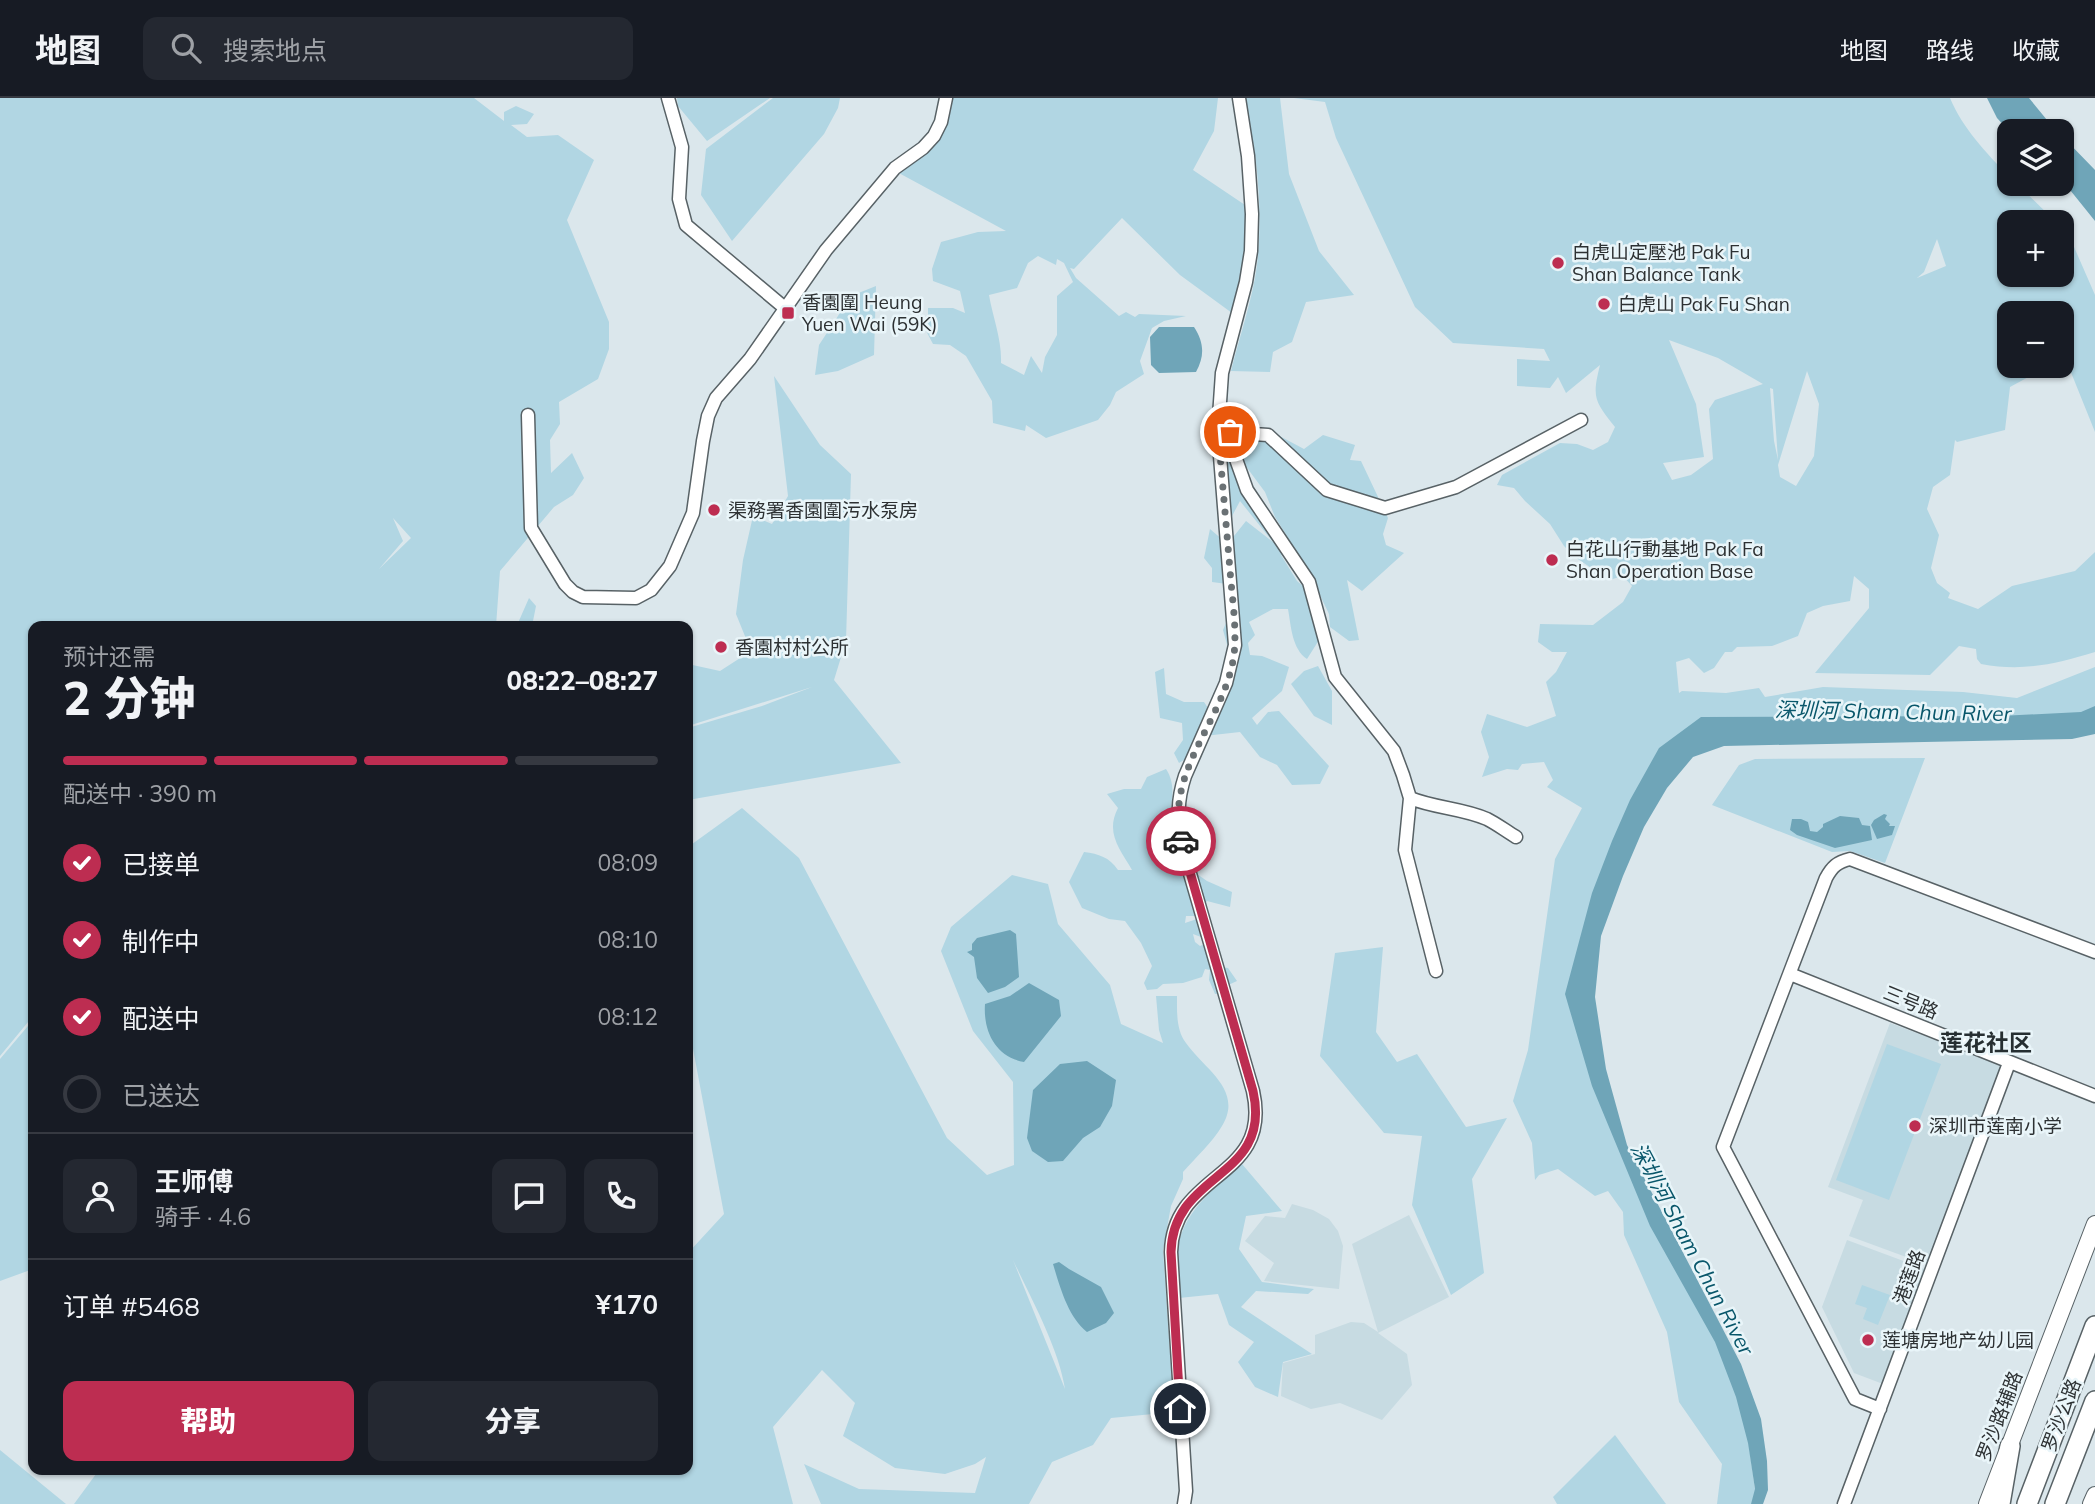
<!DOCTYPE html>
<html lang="zh">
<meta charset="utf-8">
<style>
:root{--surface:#171b24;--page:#242831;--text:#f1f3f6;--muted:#9ea1a6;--line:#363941;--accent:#bd2d51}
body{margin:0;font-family:Mulish,"Noto Sans SC",sans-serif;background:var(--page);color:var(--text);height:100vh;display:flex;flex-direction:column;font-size:26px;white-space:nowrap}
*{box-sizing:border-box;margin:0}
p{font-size:23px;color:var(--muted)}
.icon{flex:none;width:38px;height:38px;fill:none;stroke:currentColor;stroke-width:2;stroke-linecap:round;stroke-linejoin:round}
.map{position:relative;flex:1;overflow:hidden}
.side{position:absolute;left:28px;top:523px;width:665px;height:854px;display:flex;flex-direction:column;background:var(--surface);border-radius:14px;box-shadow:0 2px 5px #0004}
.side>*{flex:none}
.buttons{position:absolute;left:1997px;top:21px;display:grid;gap:14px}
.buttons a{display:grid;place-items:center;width:77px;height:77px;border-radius:14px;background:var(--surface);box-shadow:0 2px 5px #0004;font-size:35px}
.pin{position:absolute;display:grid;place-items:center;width:60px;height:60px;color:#fff;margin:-30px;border:4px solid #fff;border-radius:50%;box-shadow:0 2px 7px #0007}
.courier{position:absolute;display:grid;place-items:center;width:70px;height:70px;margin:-35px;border:5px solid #bd2d51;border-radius:50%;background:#fff;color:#222;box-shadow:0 2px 9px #0007}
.head em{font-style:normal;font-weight:800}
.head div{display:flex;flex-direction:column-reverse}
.head{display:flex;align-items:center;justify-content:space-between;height:119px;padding:0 35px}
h1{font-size:46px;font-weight:800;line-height:52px}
.bar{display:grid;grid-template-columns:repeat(4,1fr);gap:10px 7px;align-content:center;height:84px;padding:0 35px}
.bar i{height:9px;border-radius:5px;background:var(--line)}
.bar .active{background:var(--accent)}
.bar p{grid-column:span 4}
.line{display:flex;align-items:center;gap:18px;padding:0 35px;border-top:2px solid var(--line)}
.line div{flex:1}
.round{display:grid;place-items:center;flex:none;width:74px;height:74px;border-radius:14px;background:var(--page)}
ol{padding:0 35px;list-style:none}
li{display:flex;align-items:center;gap:21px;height:77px}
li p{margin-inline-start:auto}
li .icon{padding:7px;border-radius:50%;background:var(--accent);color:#fff;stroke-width:4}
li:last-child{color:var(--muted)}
li i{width:38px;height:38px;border:4px solid var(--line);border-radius:50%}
.action{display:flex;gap:14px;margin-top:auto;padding:14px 35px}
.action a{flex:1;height:80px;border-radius:14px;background:var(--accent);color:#fff;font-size:28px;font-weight:800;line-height:80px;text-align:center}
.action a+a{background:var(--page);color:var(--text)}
header{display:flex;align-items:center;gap:42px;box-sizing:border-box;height:98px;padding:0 35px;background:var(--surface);border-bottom:2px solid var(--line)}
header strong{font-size:33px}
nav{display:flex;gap:38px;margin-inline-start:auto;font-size:24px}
.search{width:490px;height:63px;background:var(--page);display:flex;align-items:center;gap:18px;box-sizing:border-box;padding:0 24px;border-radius:14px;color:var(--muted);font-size:26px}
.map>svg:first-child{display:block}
.built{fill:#c7dbe2}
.green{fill:#b1d6e3;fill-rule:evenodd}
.water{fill:#6fa5b8}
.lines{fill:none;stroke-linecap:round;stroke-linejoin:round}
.minor-casing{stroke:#586266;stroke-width:15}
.major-casing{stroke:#586266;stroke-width:18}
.highway-casing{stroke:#586266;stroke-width:22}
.minor{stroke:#fff;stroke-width:12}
.major{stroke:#fff;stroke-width:16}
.highway{stroke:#fff;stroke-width:19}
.done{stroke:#6a7174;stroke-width:7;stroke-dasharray:0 12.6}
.route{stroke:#bd2d51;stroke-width:9}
.poi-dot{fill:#bd2d51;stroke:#e9f5f9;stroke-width:2.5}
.labels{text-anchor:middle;stroke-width:5;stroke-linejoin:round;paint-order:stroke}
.poi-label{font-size:19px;fill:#2d3133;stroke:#e9f5f9;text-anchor:start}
.street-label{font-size:19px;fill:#2d3133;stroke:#e9f5f9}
.water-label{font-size:21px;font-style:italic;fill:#08566a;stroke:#e9f5f9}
.quarter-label{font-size:23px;font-weight:bold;fill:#262f32;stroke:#e9f5f9}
</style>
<header>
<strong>地图</strong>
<div class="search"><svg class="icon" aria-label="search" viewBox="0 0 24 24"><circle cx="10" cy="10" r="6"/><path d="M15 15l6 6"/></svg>搜索地点</div>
<nav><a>地图</a><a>路线</a><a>收藏</a></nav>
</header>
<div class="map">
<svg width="2095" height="1406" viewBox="0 0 2095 1406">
<rect width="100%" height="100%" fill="#dbe7ec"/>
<path class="built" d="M1890 925 2002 967 1928 1167 1849 1138 1863 1102 1828 1089Z
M1292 1106 1313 1112 1329 1121 1338 1133 1343 1148 1339 1191 1264 1183 1274 1165 1245 1143 1265 1118 1285 1120Z
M1409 1117 1449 1199 1378 1235 1407 1256 1412 1287 1382 1322 1340 1305 1311 1311 1281 1298 1283 1265 1315 1256V1237L1351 1224 1364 1225 1378 1234 1352 1146Z
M1847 1142 1925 1171 1883 1286 1854 1275 1822 1209Z"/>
<path class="green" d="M0 0H474L504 23V14L516 8 534 16 527 26 511 27 527 39 558 37 594 62 567 122 609 224V251L598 281 559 304 560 326 550 342 551 375 572 355 584 380 573 397 554 409 500 473 496 528H33V918L0 958ZM393 420 411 440 379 471 403 443Z
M677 0H770L707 43 678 8Z
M773 0H840L838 10 824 36 732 143 701 97 706 51Z
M953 0H1218L1214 33 1193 72 1248 109 1245 161 1232 215 1180 177 1122 120 1074 171 1070 170 1076 180 1119 218 1126 214 1135 219 1139 216 1186 218 1164 223 1152 230 1140 263 1144 276 1116 294 1110 307 1098 322 1046 340 1026 327 1025 333 993 325 992 303 966 258 950 247 933 246 922 225 928 219V210H953L965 215 960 193 933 183 932 171 941 144 978 134 1006 133 897 74C929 54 947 39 953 0ZM1038 158 1056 167 1057 161 1064 165 1073 184 1057 198V237L1045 259 1042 275 1031 258 1024 277 1001 265C1002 242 993 220 989 197L1017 190 1028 165Z
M1243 0H1280L1289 76 1319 153 1354 197 1306 204 1292 244 1273 254 1270 274 1231 273C1239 240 1253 200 1257 167 1263 115 1258 50 1243 0Z
M1294 0H1950C1963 31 1986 54 2009 79V86H2017L2056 124H2009V177H2062V130L2071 142 2095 197V334L2064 257 2062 258V215H2009V268H2049L2010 289 2005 332 1957 344 1955 342 1950 377 1933 389 1927 411 1939 437 1931 470 1937 485 1950 495 1948 500 1978 511 2012 488 2075 473 2095 454V554C2055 566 2023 574 1981 566L1977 561 1976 551 1959 548 1930 577 1815 575 1869 510V491L1854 478 1850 503 1823 508 1807 515 1798 538 1772 548 1737 549 1732 554H1725L1714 570 1704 575 1689 560 1676 564 1679 595 1682 593 1726 595 1759 590 1765 599 1823 589 1963 594 2017 600 2095 569V622L1717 627 1662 663 1576 900 1642 1097 1739 1276 1757 1406H1717L1722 1366 1679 1304 1667 1234 1624 1137 1623 1114 1608 1093 1595 1098 1558 1071 1539 1077 1535 1082 1532 1045 1513 1003 1528 952 1555 761 1582 710 1547 689 1553 682 1544 664 1522 666 1518 672 1507 671 1482 679 1489 659 1481 634 1487 616 1527 629 1556 618 1546 584 1556 574 1567 554H1552L1538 544 1540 526 1593 527 1623 504 1632 488 1623 478 1609 482 1575 459 1564 448 1550 426 1525 403 1514 390 1497 387 1502 377 1560 345 1577 346 1593 352 1608 344 1615 329C1594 303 1592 299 1600 267L1566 295 1558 279 1550 290 1517 288V261L1550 263 1544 251 1453 245 1415 209 1336 40 1325 4ZM1937 141 1946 168 1917 180 1924 174ZM1669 242 1718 260 1763 286 1715 302 1709 311 1713 361 1691 377 1672 382 1663 365 1704 359 1696 306ZM1807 273 1819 306 1814 358 1796 388 1780 379 1778 367ZM1770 290 1773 291 1778 362 1774 343Z
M876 188 874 257 838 273 815 277 819 247 851 198Z
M774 278 820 347 851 376 846 543 834 582 901 665 688 702V630L762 608 812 589 688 628V566L720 573 751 553 736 516 743 462 753 418 772 426 788 398Z
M1272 334 1304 351 1323 337 1355 347 1350 362 1361 363 1388 420 1383 436 1386 447 1404 455 1362 493 1347 482 1359 542 1349 543 1330 529 1329 516 1307 470 1275 419 1265 394 1239 359 1238 342Z
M1226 339 1244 380 1265 407 1279 434 1288 459 1281 457 1297 483 1316 499 1326 531 1307 561C1292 551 1291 528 1288 511H1273L1249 524 1255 537 1248 545 1250 557 1262 558 1289 569 1282 593 1252 620 1257 627 1268 614 1279 613 1329 668 1320 686 1292 687 1277 667 1260 659 1240 634 1204 638 1195 655 1179 665 1174 655 1183 642 1182 625 1160 620 1155 574 1164 570 1166 596 1184 604H1204L1216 622 1213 596 1232 564 1223 532 1231 514 1227 486 1212 484V470L1204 460 1210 431 1224 443 1234 438 1246 423 1273 444 1240 403 1231 420 1224 342Z
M529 500 536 508 532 528H498L499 524 518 525Z
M1318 568 1332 593V627L1314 618 1291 586 1304 573Z
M1925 660 1885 765 1850 753 1832 754 1712 707 1739 667 1755 661Z
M1166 671C1178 689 1170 709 1168 730L1179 747 1170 762 1181 765 1207 783 1232 794 1230 809 1207 803 1198 818H1186L1185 825 1197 821H1210L1214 835 1201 839 1193 836 1195 844 1200 848 1213 842 1217 868 1228 870 1237 883 1226 888 1227 896H1215L1209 882 1210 872 1205 871 1202 879 1183 885 1163 886 1157 891 1147 892 1144 885 1152 868 1141 845 1125 823 1109 821 1082 810 1069 784 1084 754C1099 756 1109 759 1118 772H1132C1120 751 1105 735 1118 710L1107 696 1124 691H1141L1147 679Z
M742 710 799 760 947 1040 987 1077 1014 1067 1013 984 973 933 941 853 951 829 1012 777 1048 786 1058 826 1110 887 1121 926 1163 945 1159 932 1156 898H1177C1177 914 1176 932 1186 945 1204 971 1244 992 1222 1028 1212 1045 1196 1059 1183 1074V1081L1171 1108 1163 1152 1174 1314 1111 1320 1093 1347 1052 1364 1029 1406H821L804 1366 859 1391 975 1395 986 1359 975 1366 945 1376 895 1370 843 1338 855 1305 822 1272 773 1329 793 1406H74L99 1372H688V1155L724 1116 688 924V749ZM1013 1162C1031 1200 1059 1251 1065 1291Z
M1383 849 1376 934 1397 964 1417 956 1466 1029 1507 1020 1472 1081 1484 1175 1451 1197 1412 1107 1422 1038 1384 1035 1320 958 1335 855Z
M33 922V1171L0 1183V961Z
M1887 946 1941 966 1889 1102 1836 1082Z
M1242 1066 1282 1113 1246 1118 1239 1151 1262 1184 1314 1191 1308 1196 1256 1193 1241 1209 1312 1256 1283 1264 1278 1299 1255 1289 1238 1264 1254 1244 1229 1227 1218 1196 1179 1200C1178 1185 1176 1170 1177 1156 1180 1116 1214 1090 1242 1066Z
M1862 1187 1890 1197 1878 1227 1863 1221 1867 1210 1855 1206Z
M1615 1337 1666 1406H1557L1553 1399Z
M0 1352 66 1406H0Z"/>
<path class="water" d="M1987 0H2029L2056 33H2009L1997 20Z
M2062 38 2095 72V123L2062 82Z
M1159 229H1194C1204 244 1205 258 1196 274L1159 275 1151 267 1150 239Z
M2095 608V636L2072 641 1724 648 1693 659 1667 690 1644 729 1623 778 1601 838 1595 899 1606 971 1627 1047 1741 1266 1761 1321 1767 1363 1768 1392 1763 1406H1751L1755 1391 1748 1345 1736 1299 1715 1244 1650 1128 1592 988 1565 896 1592 795 1612 743 1630 702 1659 650 1701 619 2000 618 2081 614Z
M1884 716 1887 717 1885 721 1890 726 1889 728H1895L1892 737 1877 741 1871 727 1874 722Z
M1840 718 1859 720 1862 727 1870 728 1872 742 1835 750 1797 737 1790 732 1792 721H1801L1808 724 1810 733 1817 734 1823 729V726Z
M1010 832 1016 836 1019 879 1005 889 988 895 977 880 974 859 967 854 972 852V846L977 840Z
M1029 885 1059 902 1061 918 1024 964C996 959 983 934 985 906L1010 898Z
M1087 963 1116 982 1112 1008 1100 1029 1083 1040 1063 1063 1048 1064 1032 1053 1027 1040 1033 992 1060 966Z
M1059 1164 1069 1171 1101 1189 1114 1215 1106 1225 1087 1234C1068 1219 1060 1189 1053 1166Z"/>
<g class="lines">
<g class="minor-casing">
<path id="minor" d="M668 0 682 49 679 101 686 127 786 211
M528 317 531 430 565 486 573 494 583 499 636 500 651 492 670 468 693 415 703 343 708 318 716 300 750 261 826 152 895 70 923 50 934 38 941 24 946 0
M1223 334 1268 337 1327 392 1385 410 1456 389 1581 322
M1230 334 1232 350 1247 392 1309 484 1335 579 1394 653 1403 677 1410 700 1405 752 1436 873
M1410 700C1434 710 1462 710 1487 721 1497 726 1506 733 1516 739
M1790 876 2095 998
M1880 1311 1855 1301 1723 1049 1826 780C1832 769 1837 764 1850 761L2095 854
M1184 1406 1186 1393 1171 1154C1173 1072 1273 1082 1253 993L1182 748C1177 723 1177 702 1185 678L1226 585 1235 547 1218 333 1222 275 1246 184 1251 153 1252 116 1248 58 1239 0
M1844 1406 2009 965"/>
</g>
<g class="major-casing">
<path id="major" d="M1987 1406 2095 1126
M2091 1406 2095 1397"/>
</g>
<g class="highway-casing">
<path id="highway" d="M2000 1406 2010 1348
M2027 1406 2095 1228
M2055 1406 2095 1303"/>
</g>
<use href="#minor" class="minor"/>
<use href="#major" class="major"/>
<use href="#highway" class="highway"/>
</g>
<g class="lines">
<path class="done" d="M1181 743C1165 671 1224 624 1234 557 1237 529 1232 500 1230 472 1226 425 1222 379 1218 333L1230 334"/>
<path class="route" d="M1180 1311 1171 1154C1173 1072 1273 1082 1253 993L1181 743"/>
</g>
<g class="poi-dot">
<circle cx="1558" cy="165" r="7"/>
<circle cx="1604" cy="206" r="7"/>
<rect x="781" y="208" width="14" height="14" rx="3.5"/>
<circle cx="714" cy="412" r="7"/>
<circle cx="1552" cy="462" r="7"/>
<circle cx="721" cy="549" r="7"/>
<circle cx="1915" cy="1028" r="7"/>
<circle cx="1868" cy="1242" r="7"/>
</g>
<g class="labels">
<g class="poi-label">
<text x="1572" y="161">白虎山定壓池 Pak Fu<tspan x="1572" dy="22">Shan Balance Tank</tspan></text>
<text x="802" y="211">香園圍 Heung<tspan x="802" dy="22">Yuen Wai (59K)</tspan></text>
<text x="1618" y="213">白虎山 Pak Fu Shan</text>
<text x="728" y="419">渠務署香園圍污水泵房</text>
<text x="1566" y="458">白花山行動基地 Pak Fa<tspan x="1566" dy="22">Shan Operation Base</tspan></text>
<text x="735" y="556">香園村村公所</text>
<text x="1929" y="1035">深圳市莲南小学</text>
<text x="1882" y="1249">莲塘房地产幼儿园</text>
</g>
<g class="street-label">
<text transform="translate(1911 904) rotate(22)" y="7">三号路</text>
<text transform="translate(1909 1179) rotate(-70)" y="7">港莲路</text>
<text transform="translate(2061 1317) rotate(-69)" y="7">罗沙公路</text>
<text transform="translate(1999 1318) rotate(-69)" y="7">罗沙路辅路</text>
</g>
<g class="water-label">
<text transform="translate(1893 614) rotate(1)" y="7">深圳河 Sham Chun River</text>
<text transform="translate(1692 1151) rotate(62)" y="7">深圳河 Sham Chun River</text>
</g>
<g class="quarter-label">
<text x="1986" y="953">莲花社区</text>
</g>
</g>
</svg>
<div class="buttons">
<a><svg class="icon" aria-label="layers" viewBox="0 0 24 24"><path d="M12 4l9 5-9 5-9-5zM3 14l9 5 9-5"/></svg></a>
<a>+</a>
<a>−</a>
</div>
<div class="pin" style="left:1230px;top:334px;background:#ea580c"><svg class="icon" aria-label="bag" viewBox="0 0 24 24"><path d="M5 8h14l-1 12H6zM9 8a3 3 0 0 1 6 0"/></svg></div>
<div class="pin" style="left:1180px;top:1311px;background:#1f2937"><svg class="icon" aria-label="home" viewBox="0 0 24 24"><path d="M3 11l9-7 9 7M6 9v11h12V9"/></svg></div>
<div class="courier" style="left:1181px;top:743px"><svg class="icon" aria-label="car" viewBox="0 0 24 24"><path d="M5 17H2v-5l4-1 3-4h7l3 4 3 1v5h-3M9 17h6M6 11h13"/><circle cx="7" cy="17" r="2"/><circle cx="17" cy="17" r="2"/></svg></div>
<section class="side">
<div class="head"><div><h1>2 分钟</h1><p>预计还需</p></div><em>08:22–08:27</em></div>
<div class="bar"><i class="active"></i><i class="active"></i><i class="active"></i><i></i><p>配送中 · 390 m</p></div>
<ol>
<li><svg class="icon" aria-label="check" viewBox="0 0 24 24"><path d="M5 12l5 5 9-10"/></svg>已接单<p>08:09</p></li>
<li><svg class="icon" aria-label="check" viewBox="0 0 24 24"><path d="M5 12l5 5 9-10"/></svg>制作中<p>08:10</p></li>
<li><svg class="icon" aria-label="check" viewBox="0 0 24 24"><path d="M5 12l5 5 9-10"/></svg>配送中<p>08:12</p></li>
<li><i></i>已送达</li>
</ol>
<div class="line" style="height:126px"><a class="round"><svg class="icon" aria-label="person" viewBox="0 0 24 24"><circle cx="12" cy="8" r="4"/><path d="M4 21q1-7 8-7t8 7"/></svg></a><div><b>王师傅</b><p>骑手 · 4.6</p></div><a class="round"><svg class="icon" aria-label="chat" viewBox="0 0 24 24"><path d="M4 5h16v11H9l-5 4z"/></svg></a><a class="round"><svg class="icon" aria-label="phone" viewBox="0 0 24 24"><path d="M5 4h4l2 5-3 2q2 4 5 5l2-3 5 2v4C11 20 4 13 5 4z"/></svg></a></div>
<div class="line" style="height:91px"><div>订单 #5468</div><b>¥170</b></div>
<div class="action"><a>帮助</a><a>分享</a></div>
</section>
</div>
